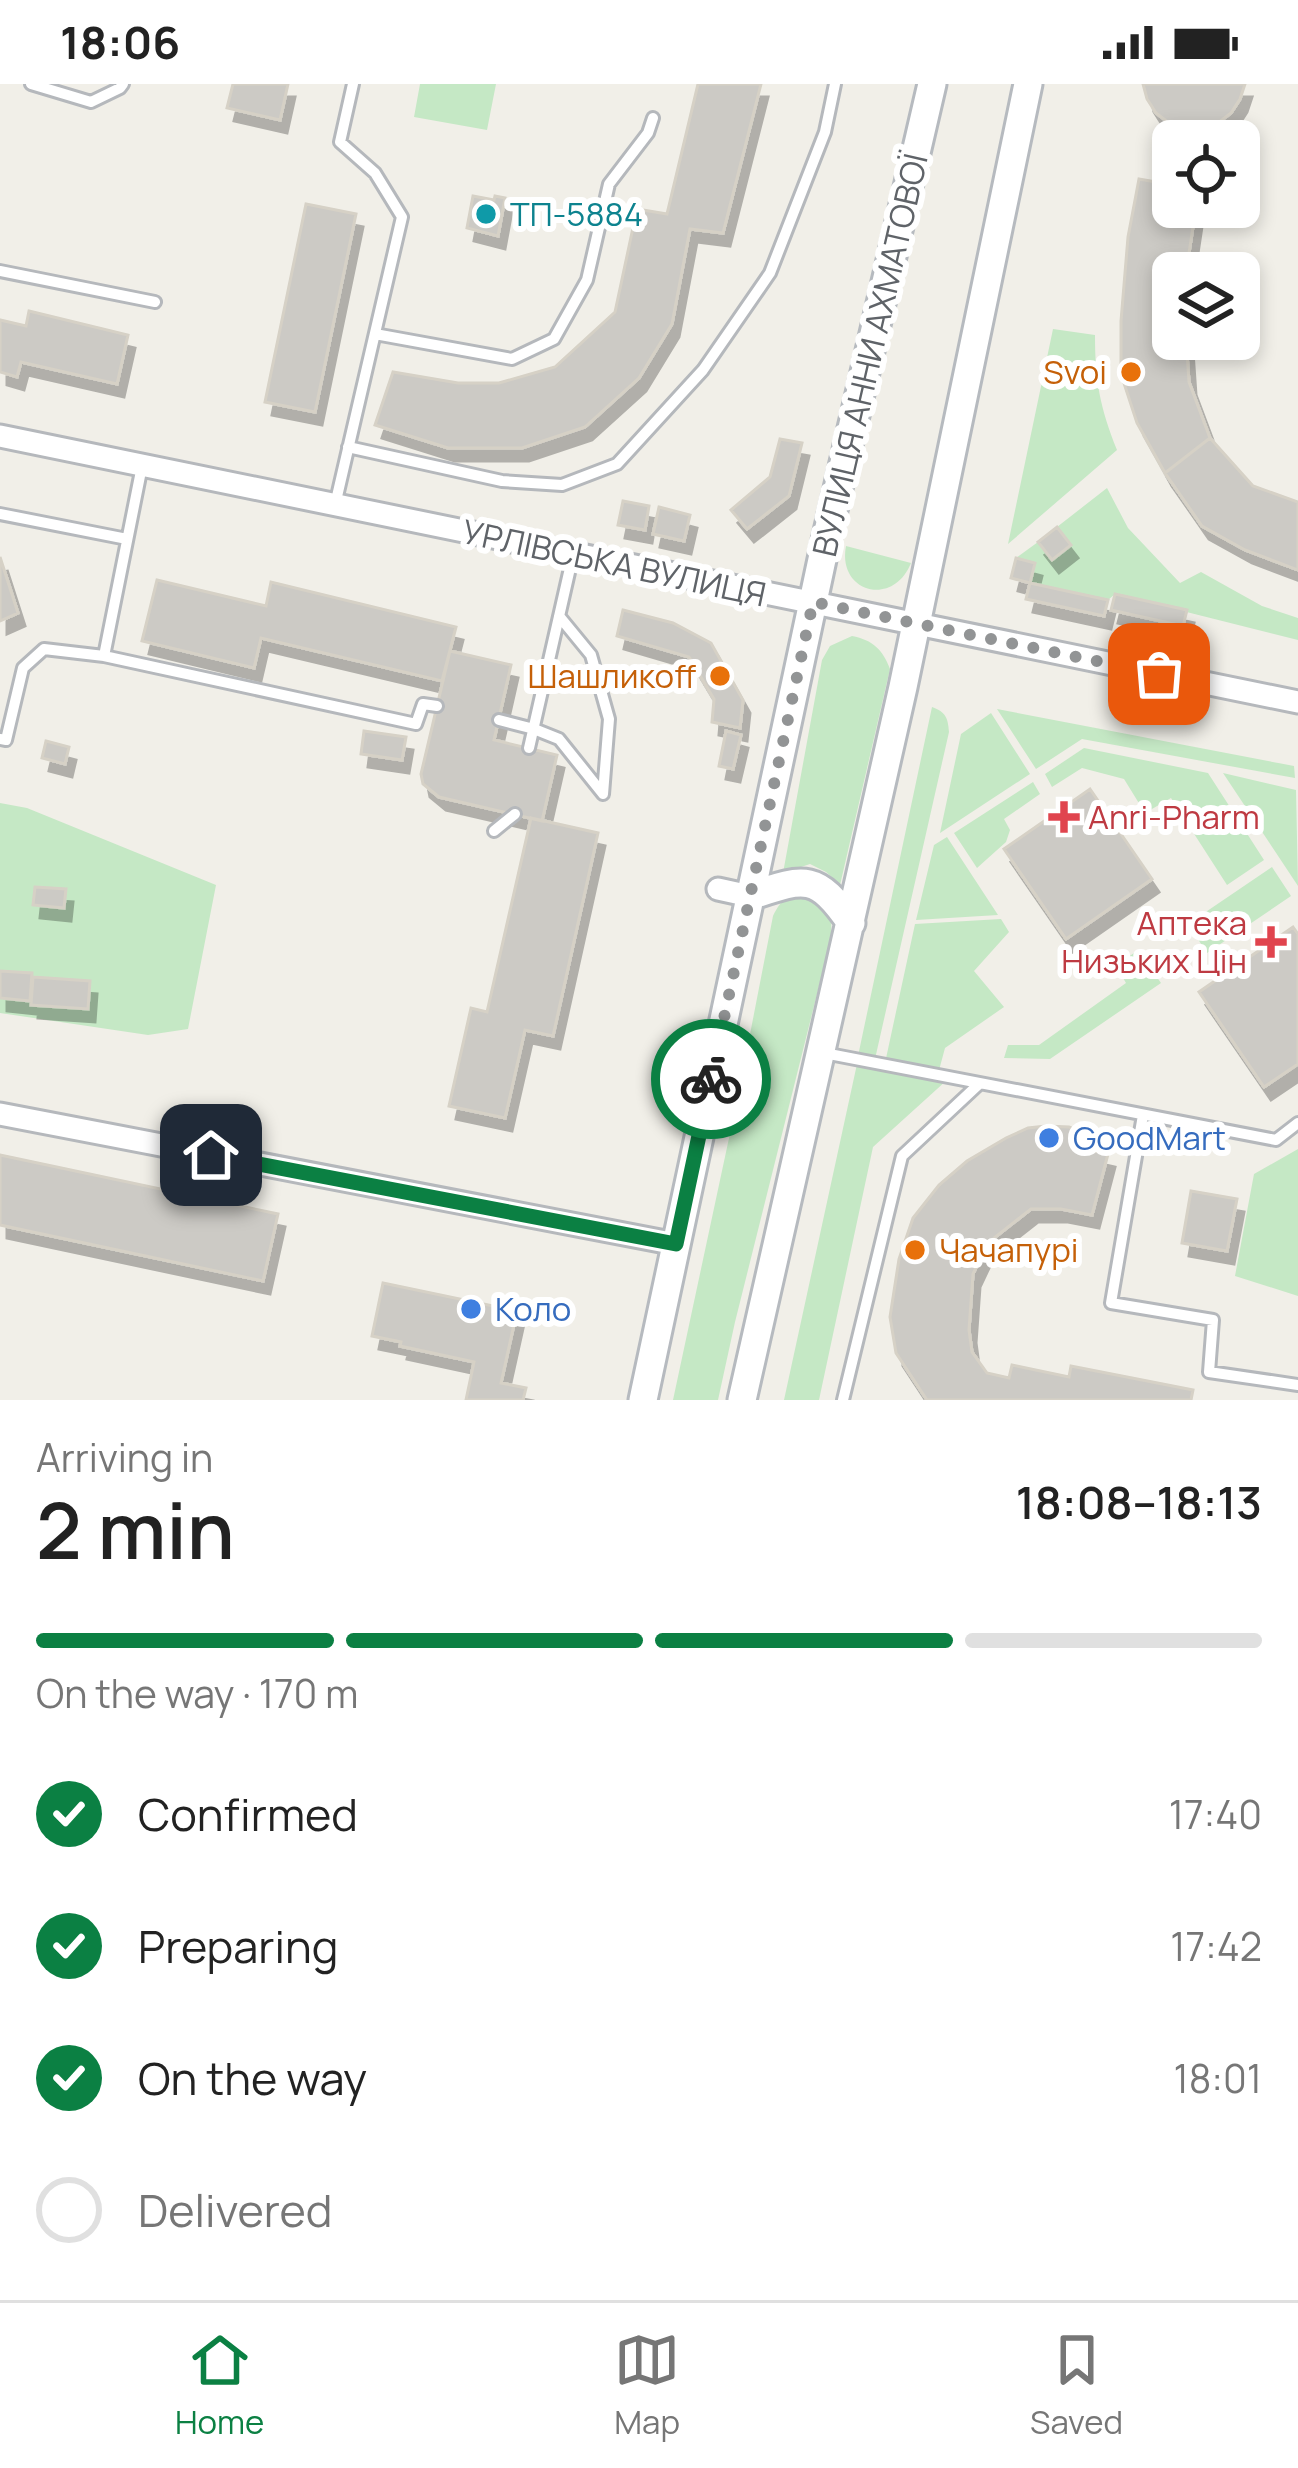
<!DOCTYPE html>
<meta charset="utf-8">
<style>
:root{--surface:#fff;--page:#f6f6f6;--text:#222;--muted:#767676;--line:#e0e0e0;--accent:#0b8043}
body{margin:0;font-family:Manrope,sans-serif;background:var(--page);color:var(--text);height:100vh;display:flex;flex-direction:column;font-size:45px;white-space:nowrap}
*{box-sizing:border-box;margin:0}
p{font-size:39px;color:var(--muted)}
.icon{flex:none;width:66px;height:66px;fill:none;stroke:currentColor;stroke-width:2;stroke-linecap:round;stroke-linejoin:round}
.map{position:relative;height:1316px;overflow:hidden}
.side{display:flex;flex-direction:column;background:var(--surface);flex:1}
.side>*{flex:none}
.tools{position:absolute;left:1152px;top:36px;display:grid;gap:24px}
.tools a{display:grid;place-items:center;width:108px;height:108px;border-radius:18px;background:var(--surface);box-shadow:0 6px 18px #0003;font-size:60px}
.pin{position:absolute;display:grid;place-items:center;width:102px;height:102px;color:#fff;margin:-51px;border-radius:24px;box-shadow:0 6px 18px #0006}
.courier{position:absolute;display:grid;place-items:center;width:120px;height:120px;margin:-60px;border:9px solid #0b8043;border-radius:50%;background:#fff;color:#222;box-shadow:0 3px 15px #0007}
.overview em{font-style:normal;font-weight:600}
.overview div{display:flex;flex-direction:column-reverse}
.overview{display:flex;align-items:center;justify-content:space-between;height:204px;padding:0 36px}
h1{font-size:78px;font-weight:600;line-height:90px}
.bar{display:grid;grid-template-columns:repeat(4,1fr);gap:18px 12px;align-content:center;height:144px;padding:0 36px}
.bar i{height:15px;border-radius:9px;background:var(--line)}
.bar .selected{background:var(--accent)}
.bar p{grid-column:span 4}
ol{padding:0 36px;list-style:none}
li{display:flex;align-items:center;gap:36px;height:132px}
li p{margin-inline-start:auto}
li .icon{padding:12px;border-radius:50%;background:var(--accent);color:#fff;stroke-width:4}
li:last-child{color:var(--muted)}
li i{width:66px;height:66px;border:6px solid var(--line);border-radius:50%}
.status{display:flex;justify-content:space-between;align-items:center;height:84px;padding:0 60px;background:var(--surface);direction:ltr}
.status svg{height:33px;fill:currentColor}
.dock{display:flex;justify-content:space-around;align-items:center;height:168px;border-top:3px solid var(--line);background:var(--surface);font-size:33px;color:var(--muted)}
.dock a{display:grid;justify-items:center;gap:6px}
.dock .selected{color:var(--accent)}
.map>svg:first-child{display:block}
.green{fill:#c5e8c5}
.building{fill:#cccac5;stroke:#d6d1c6;stroke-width:3;filter:url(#shadow)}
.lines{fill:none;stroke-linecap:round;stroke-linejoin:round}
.service-casing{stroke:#b5b8bc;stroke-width:16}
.minor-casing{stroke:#b5b8bc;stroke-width:27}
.secondary-casing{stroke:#b6babf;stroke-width:33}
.service{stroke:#fff;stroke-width:10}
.minor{stroke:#fff;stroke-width:21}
.secondary{stroke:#fff;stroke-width:27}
.done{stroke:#929495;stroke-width:12;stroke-dasharray:0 21.6}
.route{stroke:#0b8043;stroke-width:15}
.culture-dot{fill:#0f9aa8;stroke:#fff;stroke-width:4.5}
.food-dot{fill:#e8710a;stroke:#fff;stroke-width:4.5}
.health-dot{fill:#e0444e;stroke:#fff;stroke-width:4.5}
.shop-dot{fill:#3f7fe0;stroke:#fff;stroke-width:4.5}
.labels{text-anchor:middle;stroke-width:12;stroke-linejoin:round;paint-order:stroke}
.culture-label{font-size:33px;fill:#0d838f;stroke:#fff;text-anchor:start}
.street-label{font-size:33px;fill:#5f6368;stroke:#fff}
.food-label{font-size:33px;fill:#c56008;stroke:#fff;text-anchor:end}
.health-label{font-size:33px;fill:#be3a42;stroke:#fff;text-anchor:start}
.shop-label{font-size:33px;fill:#366cbe;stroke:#fff;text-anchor:start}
</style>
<div class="status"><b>18:06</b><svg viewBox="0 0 49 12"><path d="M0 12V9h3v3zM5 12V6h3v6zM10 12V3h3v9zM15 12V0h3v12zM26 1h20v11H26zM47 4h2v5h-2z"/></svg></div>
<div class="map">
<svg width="1298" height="1316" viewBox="0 0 1298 1316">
<defs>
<filter id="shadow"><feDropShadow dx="7" dy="13" stdDeviation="0" flood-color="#0004"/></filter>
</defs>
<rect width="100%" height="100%" fill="#f1efe8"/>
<path class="green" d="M420 0H496L487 46 414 33Z
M1053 245 1095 251C1095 298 1100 323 1117 366L1008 460Z
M1107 404 1128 444 1180 499 1201 488 1262 522 1298 534V556L1115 510 1108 516 1030 499 1016 474 1038 458 1053 475 1071 461 1057 443Z
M846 462 911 479C893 524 837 508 846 462Z
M852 552C873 556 883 566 890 585L840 801 826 788 810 780 783 789 822 576 830 562Z
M932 623C946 628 948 634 949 648L875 975 858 972Z
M997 625 1294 682 1295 694 1082 655 1036 685Z
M991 629 1030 690 940 749 961 650Z
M1084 664 1208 689 1264 776 1227 801 1171 714 1145 729 1124 695 1082 684 1052 703 1045 690Z
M1223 689 1296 706 1298 802Z
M1033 698 1040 710 1004 735 1010 746 1006 758 977 784 954 749Z
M0 719 27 724 216 801 188 945 148 951 0 929Z
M947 753 998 831 916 836 934 761Z
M1272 783 1291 812 1207 869 1188 840Z
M805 808C830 825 834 827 830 858L735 1238 718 1316H673L738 1012 773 832C781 816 787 810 805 808Z
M1001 835 1009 848 974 887 1004 923 945 964 938 990 885 979 915 840Z
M1138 866 1161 899 1050 975 1004 974 1008 961H1039L1126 899 1116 882Z
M857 980 947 996 873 1063 819 1316H784Z
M1298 1065V1212L1235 1192 1254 1090Z"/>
<path class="building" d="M233 0H288L280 36 227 24Z
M698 0H761L723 149 690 145 672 240 639 294 585 343 522 364H448L375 341 393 288 458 299H499L555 283 615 228 637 125 667 130Z
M1143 0H1245L1240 15 1231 29 1218 39 1202 45H1185L1169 39 1156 29 1147 15Z
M1139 95 1173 101V123H1196L1186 189H1173V255H1186L1189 298 1210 354 1165 389 1137 339 1121 290V237L1128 153Z
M473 112 494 116 495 112 505 114 498 152 467 144Z
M306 120 356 130 315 328 265 318Z
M29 227 128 251 117 300 21 278 17 293 0 288V236L26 242Z
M1210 354 1253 402 1298 418V486L1245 466 1202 442 1165 389Z
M780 355 802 359 789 412 747 445 731 426 770 393Z
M623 417 649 422 645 446 618 441Z
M659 423 690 431 684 457 653 450Z
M1057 443 1071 461 1052 476 1038 458Z
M0 473 18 529 0 537Z
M1016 474 1035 479 1030 499 1011 494Z
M157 496 266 522 271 498 456 543 442 597 261 554 254 584 142 557Z
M1030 499 1108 516 1104 532 1026 515Z
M1115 510 1187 526 1183 542 1111 526Z
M623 526 673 539 711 559 743 616 740 644 712 638 714 615 689 573 617 552Z
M450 567 511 581 494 656 557 671 542 737 439 713 423 700 421 690Z
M364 647 406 653 402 676 361 670Z
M726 647 741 651 733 685 719 682Z
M46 657 69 663 65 680 42 674Z
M1090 705 1152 795 1066 855 1004 765Z
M531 734 598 749 553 952 525 946 505 1034 449 1022 471 924 487 928Z
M35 803 66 805 64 824 33 821Z
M1293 843 1298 850V980L1264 1003 1199 908Z
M0 887 32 889 30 917 0 914Z
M33 893 90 897 88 925 31 921Z
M1046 1042 1069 1043 1082 1048 1077 1063 1108 1070 1092 1131 1061 1125H1031L994 1154 982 1171 973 1190 969 1246 972 1268 987 1289 1009 1294 1012 1281 1069 1293 1071 1282 1193 1306 1191 1316H927L896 1269 890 1233 899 1175 913 1134 939 1101 967 1077 1006 1054 1028 1044Z
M0 1071 278 1130 263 1197 0 1141Z
M1191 1107 1237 1115 1227 1167 1182 1159Z
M383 1199 517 1227 501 1299 526 1304 523 1316H466L474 1278 400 1262 401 1258 372 1252Z"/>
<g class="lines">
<g class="service-casing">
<path id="service" d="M31 0 91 18 120 4 123 0
M0 187 155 218
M375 250 512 275 554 255 587 196 609 100 648 49 653 34
M348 363 502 397 562 401 617 380 703 286 770 189 825 48 835 0
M335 421 402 133 375 89 340 58 353 0
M0 430 127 455
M559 532 591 571 609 635 603 710
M104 572 142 382
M499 636 534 645 559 655 603 710
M0 655 6 656 23 584 44 565 104 572 416 640 423 620 437 622
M529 664 573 471
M494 747 515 730
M824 969 1276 1056 1298 1039
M1143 1031 1111 1219 1213 1236 1209 1288 1298 1301
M843 1316 902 1072 979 1000"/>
</g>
<g class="minor-casing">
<path id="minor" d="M0 352 1298 618
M718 805 750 812
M0 1030 676 1160"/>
</g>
<g class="secondary-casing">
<path id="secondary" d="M750 812C804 794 816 788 851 839
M643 1316 827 452 932 0
M742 1316 903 603 1028 0"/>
</g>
<use href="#service" class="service"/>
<use href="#minor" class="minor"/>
<use href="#secondary" class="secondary"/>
</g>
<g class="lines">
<path class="done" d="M711 995 813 518 1159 590"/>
<path class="route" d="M211 1071 676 1160 711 995"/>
</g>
<circle class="culture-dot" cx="486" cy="130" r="12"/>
<g class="food-dot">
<circle cx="1131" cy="288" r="12"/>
<circle cx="720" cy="592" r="12"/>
<circle cx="915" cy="1166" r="12"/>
</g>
<g class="health-dot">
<path d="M1058 715h12v12h12v12h-12v12h-12v-12h-12v-12h12z"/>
<path d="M1265 840h12v12h12v12h-12v12h-12v-12h-12v-12h12z"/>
</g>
<g class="shop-dot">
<circle cx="1049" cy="1054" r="12"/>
<circle cx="471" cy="1225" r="12"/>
</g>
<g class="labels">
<g class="culture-label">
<text x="510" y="142">ТП-5884</text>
</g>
<g class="street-label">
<text transform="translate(870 271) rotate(-77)" y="12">ВУЛИЦЯ АННИ АХМАТОВОЇ</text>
<text transform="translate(614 479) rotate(12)" y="12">УРЛІВСЬКА ВУЛИЦЯ</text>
</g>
<g class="food-label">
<text x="1107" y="300">Svoi</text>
<text x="696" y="604">Шашликоff</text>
<text x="939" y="1178" text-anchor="start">Чачапурі</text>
</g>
<g class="health-label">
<text x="1088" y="745">Anri-Pharm</text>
<text x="1247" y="851" text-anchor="end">Аптека<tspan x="1247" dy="38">Низьких Цін</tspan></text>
</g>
<g class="shop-label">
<text x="1073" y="1066">GoodMart</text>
<text x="495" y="1237">Коло</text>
</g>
</g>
</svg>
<div class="tools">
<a><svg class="icon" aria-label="locate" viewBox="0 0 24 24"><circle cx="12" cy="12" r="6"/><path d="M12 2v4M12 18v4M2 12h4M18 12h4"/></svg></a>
<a><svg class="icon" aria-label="layers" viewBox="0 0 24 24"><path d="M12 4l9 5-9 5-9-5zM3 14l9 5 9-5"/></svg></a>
</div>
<div class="pin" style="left:1159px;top:590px;background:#ea580c"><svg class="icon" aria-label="bag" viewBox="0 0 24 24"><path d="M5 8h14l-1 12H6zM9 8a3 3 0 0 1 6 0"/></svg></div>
<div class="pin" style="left:211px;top:1071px;background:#1f2937"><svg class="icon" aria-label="home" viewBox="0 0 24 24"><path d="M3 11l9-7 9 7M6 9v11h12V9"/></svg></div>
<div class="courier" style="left:711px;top:995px"><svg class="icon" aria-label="bike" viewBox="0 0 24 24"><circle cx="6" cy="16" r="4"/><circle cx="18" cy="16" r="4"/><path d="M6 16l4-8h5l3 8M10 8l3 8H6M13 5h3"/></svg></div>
</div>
<section class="side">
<div class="overview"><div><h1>2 min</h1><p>Arriving in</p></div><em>18:08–18:13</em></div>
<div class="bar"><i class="selected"></i><i class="selected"></i><i class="selected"></i><i></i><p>On the way · 170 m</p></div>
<ol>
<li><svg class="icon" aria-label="check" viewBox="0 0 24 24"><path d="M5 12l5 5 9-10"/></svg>Confirmed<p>17:40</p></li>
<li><svg class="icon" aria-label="check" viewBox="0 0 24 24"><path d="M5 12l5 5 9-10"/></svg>Preparing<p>17:42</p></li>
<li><svg class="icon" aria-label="check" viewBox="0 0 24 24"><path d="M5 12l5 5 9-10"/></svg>On the way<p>18:01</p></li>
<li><i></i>Delivered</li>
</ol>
</section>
<nav class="dock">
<a class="selected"><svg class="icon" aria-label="home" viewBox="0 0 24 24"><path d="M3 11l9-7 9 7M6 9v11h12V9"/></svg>Home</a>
<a><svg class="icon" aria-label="map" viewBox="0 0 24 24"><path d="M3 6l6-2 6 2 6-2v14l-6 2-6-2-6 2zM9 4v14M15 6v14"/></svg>Map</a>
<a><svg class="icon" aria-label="saved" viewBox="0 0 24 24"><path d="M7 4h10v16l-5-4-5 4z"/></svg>Saved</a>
</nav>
